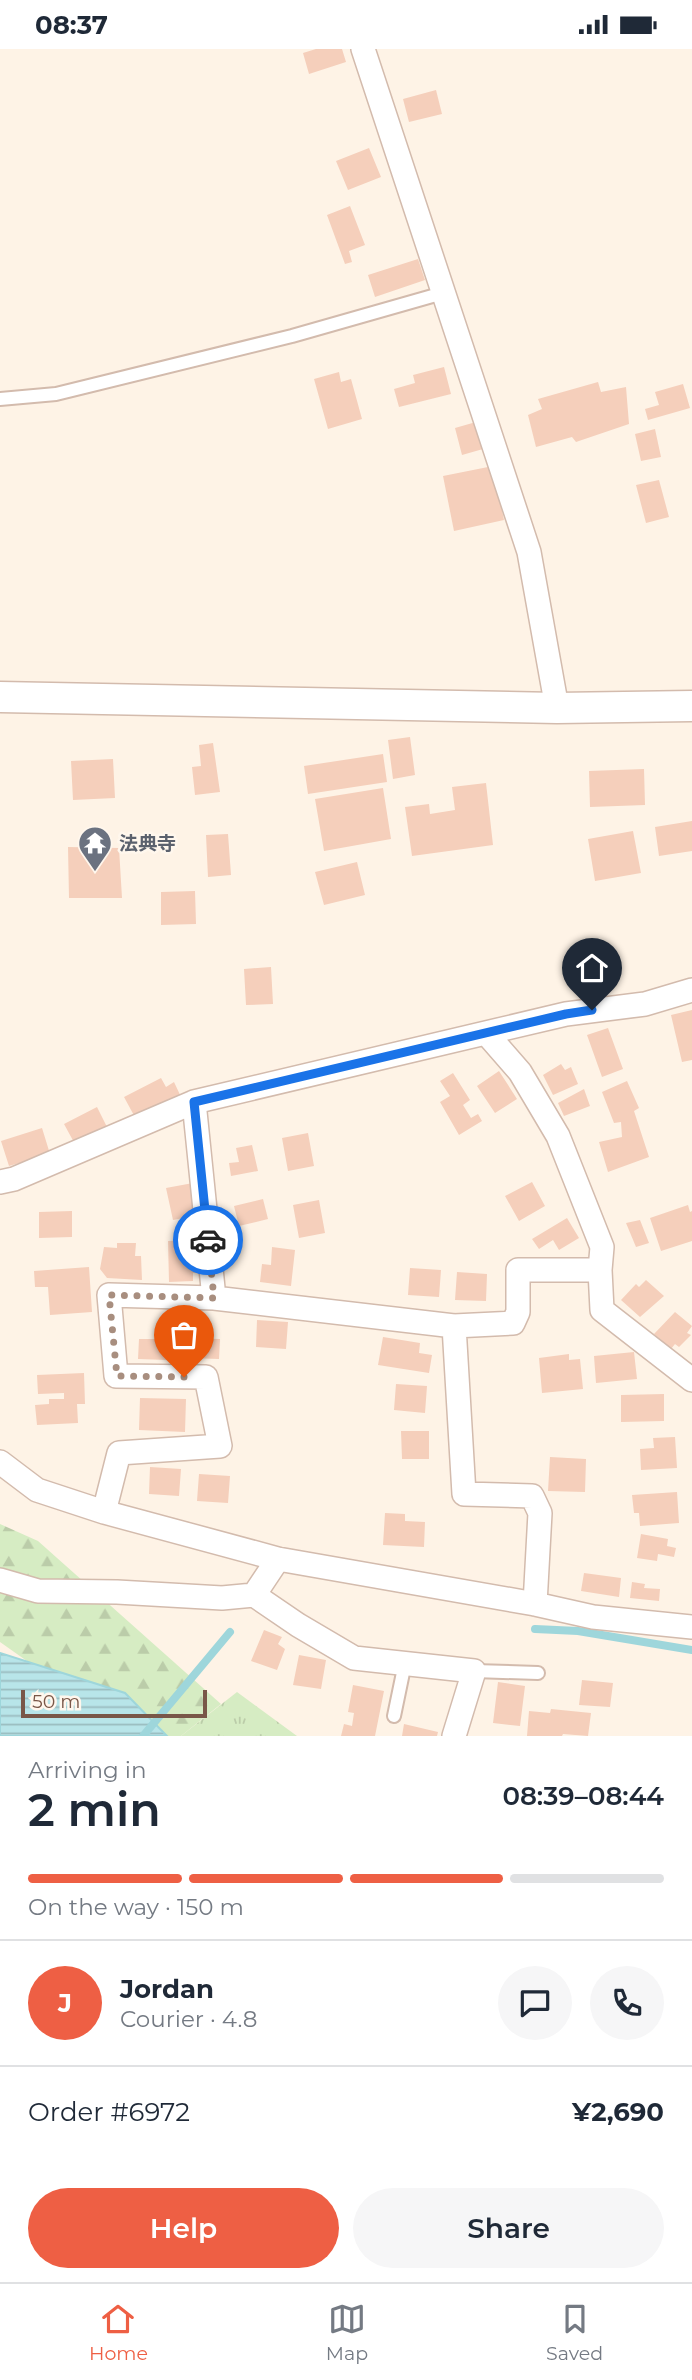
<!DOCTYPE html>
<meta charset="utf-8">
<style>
:root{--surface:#fff;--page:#f6f6f7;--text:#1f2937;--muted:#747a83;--line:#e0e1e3;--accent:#ee5f44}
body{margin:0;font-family:Montserrat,"Noto Sans JP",sans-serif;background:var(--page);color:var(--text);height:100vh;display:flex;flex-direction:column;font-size:26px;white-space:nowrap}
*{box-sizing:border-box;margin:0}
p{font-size:23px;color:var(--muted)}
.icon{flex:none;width:38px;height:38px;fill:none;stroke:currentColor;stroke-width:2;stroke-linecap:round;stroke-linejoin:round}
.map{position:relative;height:1687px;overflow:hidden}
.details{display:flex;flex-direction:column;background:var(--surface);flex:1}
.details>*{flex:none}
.scale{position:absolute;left:21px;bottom:18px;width:186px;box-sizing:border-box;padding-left:7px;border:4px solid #795748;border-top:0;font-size:19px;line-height:24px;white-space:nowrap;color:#795748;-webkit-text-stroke:5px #fff7ed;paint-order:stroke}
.pin{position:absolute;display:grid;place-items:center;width:60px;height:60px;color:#fff;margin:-72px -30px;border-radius:50% 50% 50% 0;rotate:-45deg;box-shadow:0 0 7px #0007}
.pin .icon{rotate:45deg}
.courier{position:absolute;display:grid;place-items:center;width:70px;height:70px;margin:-35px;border:5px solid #1a73e8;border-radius:50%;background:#fff;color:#222;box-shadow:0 2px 9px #0007}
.headline em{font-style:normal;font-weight:600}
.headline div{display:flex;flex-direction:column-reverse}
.headline{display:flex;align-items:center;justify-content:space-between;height:119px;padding:0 28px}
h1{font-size:46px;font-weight:600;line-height:52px}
.bar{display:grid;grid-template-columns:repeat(4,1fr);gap:10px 7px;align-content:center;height:84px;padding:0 28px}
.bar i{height:9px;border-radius:5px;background:var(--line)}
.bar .active{background:var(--accent)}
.bar p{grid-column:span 4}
.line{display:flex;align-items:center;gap:18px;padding:0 28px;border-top:2px solid var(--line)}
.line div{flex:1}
.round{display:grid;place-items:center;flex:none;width:74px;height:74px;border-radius:37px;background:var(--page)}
.button{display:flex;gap:14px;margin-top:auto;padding:14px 28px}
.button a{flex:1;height:80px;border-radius:42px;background:var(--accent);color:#fff;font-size:28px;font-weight:600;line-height:80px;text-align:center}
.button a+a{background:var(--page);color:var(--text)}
.status{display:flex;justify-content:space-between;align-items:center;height:49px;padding:0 35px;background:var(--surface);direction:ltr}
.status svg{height:19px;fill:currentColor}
.tabs{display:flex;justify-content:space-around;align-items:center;height:98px;border-top:2px solid var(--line);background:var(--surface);font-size:19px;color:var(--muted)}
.tabs a{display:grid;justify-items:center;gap:4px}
.tabs .active{color:var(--accent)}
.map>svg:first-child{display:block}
.grass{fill:url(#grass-tufts)}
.forest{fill:url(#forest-firs)}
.water{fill:url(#water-rules);stroke:#9ed6db;stroke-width:2}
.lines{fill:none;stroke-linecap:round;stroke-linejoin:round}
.stream{stroke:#9ed6db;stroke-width:8}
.building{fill:#f5cfbb}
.service-casing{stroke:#d3bbad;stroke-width:16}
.minor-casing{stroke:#d3bbad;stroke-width:26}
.tertiary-casing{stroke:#d3bbad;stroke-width:33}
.service{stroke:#fff;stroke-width:12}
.minor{stroke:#fff;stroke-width:23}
.tertiary{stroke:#fff;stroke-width:30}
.done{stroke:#a88e7f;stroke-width:7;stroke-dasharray:0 12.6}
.route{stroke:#1a73e8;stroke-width:9}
.labels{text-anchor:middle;stroke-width:5;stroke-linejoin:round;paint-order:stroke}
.worship-label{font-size:19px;font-weight:bold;fill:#5b616d;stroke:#fff7ed;text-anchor:start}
</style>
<div class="status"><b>08:37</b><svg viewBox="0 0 49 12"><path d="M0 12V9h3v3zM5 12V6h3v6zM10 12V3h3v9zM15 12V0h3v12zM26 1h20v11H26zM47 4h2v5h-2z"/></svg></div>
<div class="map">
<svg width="692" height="1687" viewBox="0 0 692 1687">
<defs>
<pattern id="grass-tufts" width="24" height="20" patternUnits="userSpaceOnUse" patternTransform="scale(1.75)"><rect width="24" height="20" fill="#d6ecc3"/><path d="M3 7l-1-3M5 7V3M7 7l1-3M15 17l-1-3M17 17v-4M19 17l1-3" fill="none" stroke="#bbcca9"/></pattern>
<pattern id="forest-firs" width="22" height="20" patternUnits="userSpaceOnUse" patternTransform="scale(1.75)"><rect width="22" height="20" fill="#d6ecc3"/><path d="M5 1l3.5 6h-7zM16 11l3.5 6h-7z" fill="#bbcca9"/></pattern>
<pattern id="water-rules" width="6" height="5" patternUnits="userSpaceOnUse" patternTransform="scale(1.75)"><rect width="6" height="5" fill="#b8e5e9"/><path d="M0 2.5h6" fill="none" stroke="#9abcbf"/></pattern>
</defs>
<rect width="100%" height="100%" fill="#fef3e6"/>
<path class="grass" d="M237 1643 297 1687H181Z"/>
<path class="forest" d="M0 1475 38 1492 221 1655 181 1687H133L0 1593Z"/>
<path class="water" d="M0 1604 125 1644 167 1687H0Z"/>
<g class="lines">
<path class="stream" d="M535 1580 578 1582 692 1601
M143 1687 230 1583"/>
</g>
<path class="building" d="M316 0H342L346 13 309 25 303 4Z
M436 41 442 65 409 73 403 50Z
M369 99 381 128 348 141 336 112Z
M350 157 365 196 349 202 352 213 345 215 327 166Z
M418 210 425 231 375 248 368 226Z
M444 318 451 345 399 358 394 340 415 334 413 326Z
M339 323 341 333 351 330 362 370 328 380 314 330Z
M598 333 601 343 626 338 629 375 576 393 572 388 536 398 528 366 542 360 538 350Z
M683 335 690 359 648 371 645 360 659 356 655 343Z
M476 373 483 400 462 406 455 379Z
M655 380 661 408 641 412 635 385Z
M493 417 504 471 454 482 443 427Z
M659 431 669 468 646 474 636 436Z
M410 688 415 726 393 730 388 691Z
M213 694 220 743 195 746 192 718 201 717 199 696Z
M383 705 387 733 308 745 304 717Z
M113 710 115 749 73 751 71 712Z
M644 720 645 756 590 758 589 722Z
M486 734 493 796 412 807 405 758 429 755 430 765 455 761 452 738Z
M383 739 391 790 324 802 315 750Z
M692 772V802L659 807 655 778Z
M633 782 641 824 595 832 588 790Z
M228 785 231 826 208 828 206 786Z
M68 798 119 799 122 849H69Z
M357 813 365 846 324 856 315 823Z
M195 842 196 875 161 876V843Z
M271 918 273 955 246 956 244 920Z
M692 961V1011L682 1013 671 966Z
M608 979 623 1020 602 1028 587 986Z
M561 1015 565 1021 571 1018 578 1035 553 1046 543 1026Z
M499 1022 517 1050 495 1064 477 1037Z
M453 1024 470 1051 463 1056 471 1069 478 1065 482 1072 459 1086 440 1053 450 1047 440 1032Z
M161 1029 166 1038 174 1033 182 1050 137 1072 124 1048Z
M627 1032 639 1059 634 1062 649 1108 608 1123 599 1093 622 1088 621 1073 614 1074 602 1043Z
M584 1040 590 1057 564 1067 558 1054Z
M97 1058 108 1080 76 1097 64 1075Z
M42 1079 50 1105 9 1117 1 1092Z
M308 1084 314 1117 288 1122 282 1089Z
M252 1096 258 1122 231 1127 229 1114 239 1113 236 1099Z
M532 1133 545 1157 519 1172 505 1147Z
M193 1134 199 1166 173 1171 166 1139Z
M263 1150 268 1170 239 1177 234 1157Z
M319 1151 325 1184 299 1189 293 1156Z
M688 1156 690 1163 692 1162V1192L661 1202 650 1169Z
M72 1162V1188L39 1189V1163Z
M567 1169 579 1189 559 1201 553 1191 539 1200 532 1190Z
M640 1171 649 1194 636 1198 626 1174Z
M203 1191 204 1223 193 1224V1232L169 1233 168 1192Z
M117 1194H136L135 1207H141L142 1231 107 1229 100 1220 104 1198 117 1199Z
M272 1198 295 1201 291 1237 260 1233 262 1215 271 1216Z
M89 1218 92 1263 50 1266 48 1238H35L34 1222Z
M410 1219 441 1221 439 1248 408 1246Z
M457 1223 487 1225 486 1252 455 1251Z
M646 1231 664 1247 640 1268 621 1251 636 1235 639 1238Z
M675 1263 692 1277 687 1284 691 1286 679 1298 675 1295 671 1300 654 1285Z
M257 1271 288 1273 286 1300 256 1298Z
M383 1288 420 1294 419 1304 432 1306 429 1324 378 1316Z
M187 1289 220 1290 219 1310 186 1309Z
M139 1290H169L167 1311 138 1310Z
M634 1303 637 1330 596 1334 594 1307Z
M569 1305V1311L580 1310 583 1340 542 1344 539 1309Z
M84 1324 85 1355H77L78 1374 37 1376 35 1356 49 1355V1350H64V1344L38 1345 37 1326Z
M396 1335 427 1337 425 1364 394 1361Z
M664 1345V1372L621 1373V1346Z
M140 1349 186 1350 185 1383 139 1381Z
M401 1382H429V1410H402Z
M675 1388 677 1419 641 1421 640 1400 654 1399 653 1389Z
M550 1408 586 1410 585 1443 548 1442Z
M150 1418 181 1420 179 1447 149 1445Z
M199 1425 230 1427 228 1454 197 1452Z
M677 1443 679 1474 640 1477 639 1464H634L632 1446Z
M385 1464 405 1465V1472L425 1473 424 1498 383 1496Z
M641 1485 668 1490 667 1497 676 1499 674 1508 658 1505 657 1512 637 1509Z
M584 1524 621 1529 619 1548 581 1542Z
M632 1533 645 1535 644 1539 660 1540 659 1552 630 1549Z
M264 1581 282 1588 278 1595 285 1600 277 1621 251 1612Z
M299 1606 326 1611 321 1640 293 1636Z
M582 1631 613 1634 610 1658 579 1656Z
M498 1633 525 1637 520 1677 493 1674Z
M353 1636 384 1642 375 1687H341L344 1675 352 1677 354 1664 348 1663Z
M551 1660 591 1664 588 1687 563 1685 562 1687H527L529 1662 550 1664Z
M404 1675 438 1683 437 1687H402Z"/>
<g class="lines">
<g class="service-casing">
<path id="service" d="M0 350 56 345 292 287 443 244
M474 1622 538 1624
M394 1667 405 1614"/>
</g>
<g class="minor-casing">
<path id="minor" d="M363 0 529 503 557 659
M486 984 520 1023 558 1087 602 1198 600 1221 602 1261 692 1331
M194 1053 214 1249 454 1277
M0 1133 14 1130 194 1053 566 965 645 955 692 941
M0 1413 37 1441 104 1463 278 1510 535 1555 593 1568 692 1578
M104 1463 119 1404 220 1397 206 1328 116 1327 109 1246 214 1249
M0 1531 38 1542 117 1543 222 1549 254 1546 278 1510
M254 1546 298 1576 354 1609 474 1622 454 1687
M535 1555 540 1464 532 1447 464 1445 454 1277 513 1274 518 1263V1221H600"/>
</g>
<g class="tertiary-casing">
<path id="tertiary" d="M0 648 557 659 692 657"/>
</g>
<use href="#service" class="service"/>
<use href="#minor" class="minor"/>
<use href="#tertiary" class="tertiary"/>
</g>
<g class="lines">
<path class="done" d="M184 1328 117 1327 109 1246 214 1249 208 1191"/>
<path class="route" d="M208 1191 194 1053 566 965 592 961"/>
</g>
<defs>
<g id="temple-pin" transform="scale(1.75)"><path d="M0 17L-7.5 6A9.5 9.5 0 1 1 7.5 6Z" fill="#6b7280" stroke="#fff7ed"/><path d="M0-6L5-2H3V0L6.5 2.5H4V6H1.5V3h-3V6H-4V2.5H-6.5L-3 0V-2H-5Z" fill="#fff"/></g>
</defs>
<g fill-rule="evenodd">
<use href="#temple-pin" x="95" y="794"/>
</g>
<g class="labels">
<g class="worship-label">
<text x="119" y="801">法典寺</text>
</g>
</g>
</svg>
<div class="scale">50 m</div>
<div class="pin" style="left:184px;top:1328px;background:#ea580c"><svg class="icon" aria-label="bag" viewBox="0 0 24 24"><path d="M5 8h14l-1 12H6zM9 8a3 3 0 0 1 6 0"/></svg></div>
<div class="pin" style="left:592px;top:961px;background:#1f2937"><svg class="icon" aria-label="home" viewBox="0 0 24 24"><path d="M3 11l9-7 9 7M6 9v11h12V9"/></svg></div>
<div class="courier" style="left:208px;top:1191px"><svg class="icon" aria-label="car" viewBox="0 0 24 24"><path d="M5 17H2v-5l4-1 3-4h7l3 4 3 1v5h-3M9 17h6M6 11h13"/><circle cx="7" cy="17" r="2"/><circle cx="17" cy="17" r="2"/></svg></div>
</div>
<section class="details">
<div class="headline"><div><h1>2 min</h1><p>Arriving in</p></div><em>08:39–08:44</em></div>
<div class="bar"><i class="active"></i><i class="active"></i><i class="active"></i><i></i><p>On the way · 150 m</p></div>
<div class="line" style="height:126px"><b class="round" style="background:var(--accent);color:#fff">J</b><div><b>Jordan</b><p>Courier · 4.8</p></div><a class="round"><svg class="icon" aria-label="chat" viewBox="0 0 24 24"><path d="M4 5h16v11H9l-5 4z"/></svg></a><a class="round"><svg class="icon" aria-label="phone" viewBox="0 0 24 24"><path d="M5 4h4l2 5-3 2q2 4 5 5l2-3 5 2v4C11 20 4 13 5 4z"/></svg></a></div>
<div class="line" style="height:91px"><div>Order #6972</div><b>¥2,690</b></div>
<div class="button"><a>Help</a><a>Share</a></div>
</section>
<nav class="tabs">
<a class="active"><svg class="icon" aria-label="home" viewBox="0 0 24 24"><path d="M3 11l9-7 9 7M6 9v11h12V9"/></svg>Home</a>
<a><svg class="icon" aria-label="map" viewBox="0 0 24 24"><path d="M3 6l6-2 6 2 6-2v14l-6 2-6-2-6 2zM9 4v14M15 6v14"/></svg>Map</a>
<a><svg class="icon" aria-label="saved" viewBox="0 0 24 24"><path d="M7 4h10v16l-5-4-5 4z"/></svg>Saved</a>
</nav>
